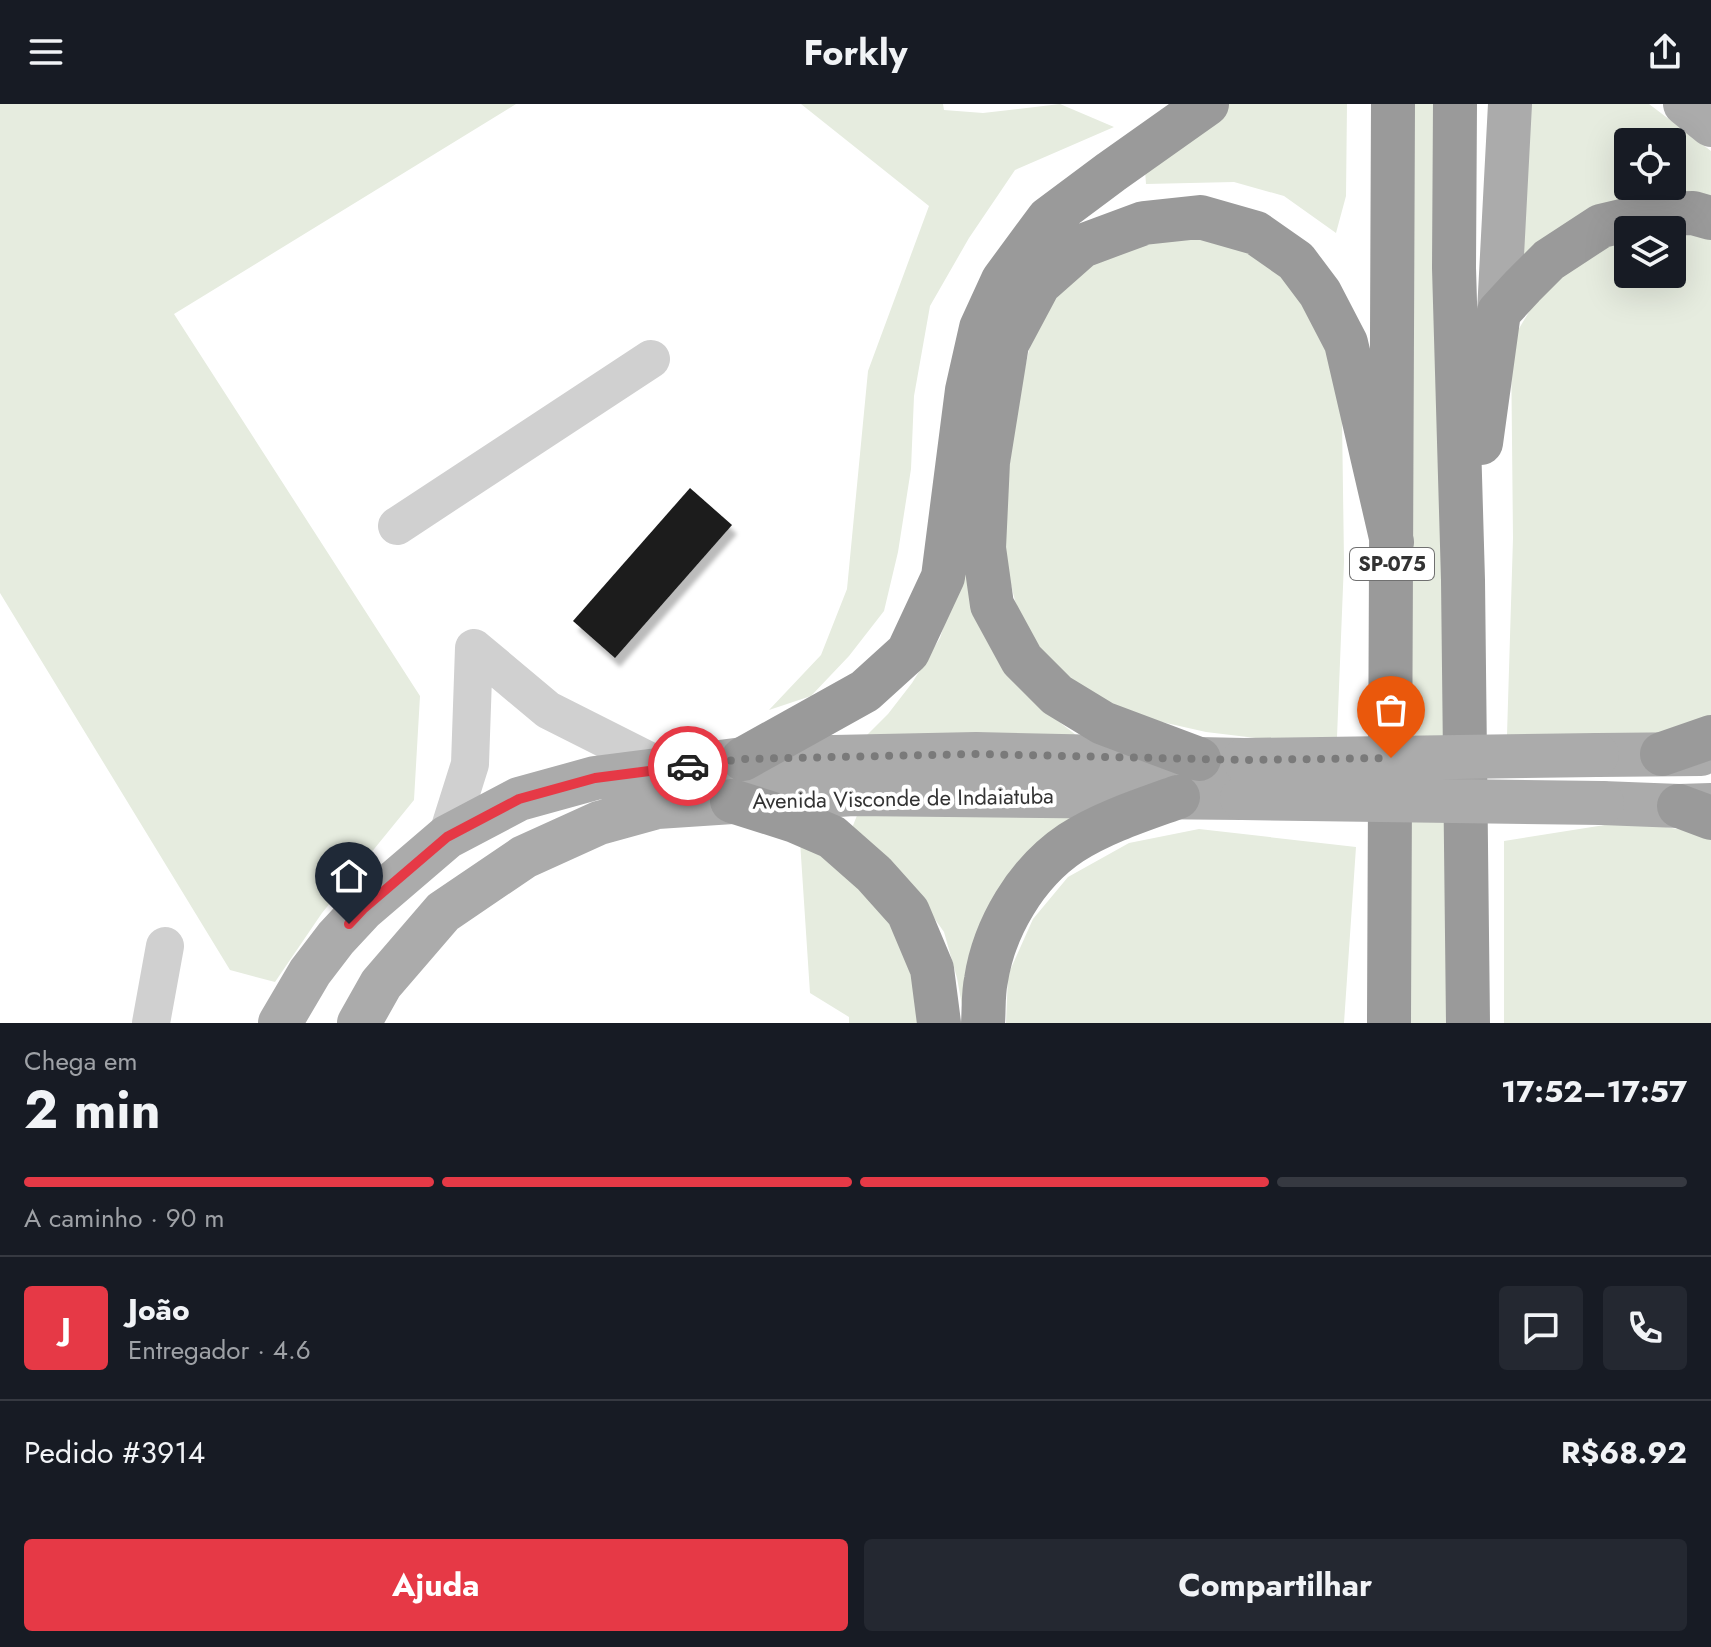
<!DOCTYPE html>
<html lang="pt">
<meta charset="utf-8">
<style>
:root{--surface:#171b24;--page:#242831;--text:#f1f3f6;--muted:#9ea1a6;--line:#363941;--accent:#e63946}
body{margin:0;font-family:Jost,sans-serif;background:var(--page);color:var(--text);height:100vh;display:flex;flex-direction:column;font-size:30px;white-space:nowrap}
*{box-sizing:border-box;margin:0}
p{font-size:26px;color:var(--muted)}
.icon{flex:none;width:44px;height:44px;fill:none;stroke:currentColor;stroke-width:2;stroke-linecap:round;stroke-linejoin:round}
.map{position:relative;height:919px;overflow:hidden}
.details{display:flex;flex-direction:column;background:var(--surface);flex:1}
.details>*{flex:none}
.controls{position:absolute;left:1614px;top:24px;display:grid;gap:16px}
.controls a{display:grid;place-items:center;width:72px;height:72px;border-radius:8px;background:var(--surface);box-shadow:0 8px 32px #0002;font-size:40px}
.pin{position:absolute;display:grid;place-items:center;width:68px;height:68px;color:#fff;margin:-82px -34px;border-radius:50% 50% 50% 0;rotate:-45deg;box-shadow:0 0 8px #0007}
.pin .icon{rotate:45deg}
.courier{position:absolute;display:grid;place-items:center;width:80px;height:80px;margin:-40px;border:6px solid #e63946;border-radius:50%;background:#fff;color:#222;box-shadow:0 2px 10px #0007}
.summary em{font-style:normal;font-weight:700}
.summary div{display:flex;flex-direction:column-reverse}
.summary{display:flex;align-items:center;justify-content:space-between;height:136px;padding:0 24px}
h1{font-size:52px;font-weight:700;line-height:60px}
.bar{display:grid;grid-template-columns:repeat(4,1fr);gap:12px 8px;align-content:center;height:96px;padding:0 24px}
.bar i{height:10px;border-radius:6px;background:var(--line)}
.bar .selected{background:var(--accent)}
.bar p{grid-column:span 4}
.line{display:flex;align-items:center;gap:20px;padding:0 24px;border-top:2px solid var(--line)}
.line div{flex:1}
.round{display:grid;place-items:center;flex:none;width:84px;height:84px;border-radius:8px;background:var(--page)}
.primary-button{display:flex;gap:16px;margin-top:auto;padding:16px 24px}
.primary-button a{flex:1;height:92px;border-radius:8px;background:var(--accent);color:#fff;font-size:32px;font-weight:700;line-height:92px;text-align:center}
.primary-button a+a{background:var(--page);color:var(--text)}
header{display:flex;justify-content:space-between;align-items:center;height:104px;padding:0 24px;background:var(--surface);font-size:36px;font-weight:700}
.map>svg:first-child{display:block}
.green{fill:#e6ecdf;fill-rule:evenodd}
.building{fill:#1a1a1a;filter:url(#shadow)}
.lines{fill:none;stroke-linecap:round;stroke-linejoin:round}
.minor{stroke:#d0d0d0;stroke-width:38}
.major{stroke:#ababab;stroke-width:44}
.highway{stroke:#9a9a9a;stroke-width:44}
.major-bridge{stroke:#ababab;stroke-width:44}
.done{stroke:#7a7a7a;stroke-width:8;stroke-dasharray:0 14.4}
.route{stroke:#e63946;stroke-width:10}
.labels{text-anchor:middle;stroke-width:8;stroke-linejoin:round;paint-order:stroke}
.shield{fill:#fff;stroke:#707070;stroke-width:2}
.shield-label{font-size:20px;font-weight:bold;fill:#333}
.street-label{font-size:22px;fill:#333;stroke:#fff}
</style>
<header><svg class="icon" aria-label="menu" viewBox="0 0 24 24"><path d="M4 6h16M4 12h16M4 18h16"/></svg>Forkly<svg class="icon" aria-label="share" viewBox="0 0 24 24"><path d="M12 15V3M7 8l5-5 5 5M5 13v7h14v-7"/></svg></header>
<div class="map">
<svg width="1711" height="919" viewBox="0 0 1711 919">
<defs>
<filter id="shadow"><feDropShadow dx="5" dy="9" stdDeviation="2" flood-color="#0004"/></filter>
</defs>
<rect width="100%" height="100%" fill="#fff"/>
<path class="green" d="M0 0H516L174 210 420 592 414 696 322 809 275 878 230 866 0 489Z
M801 0H943L944 6 983 9 1060 0 1114 23 1015 66 969 134 930 202 914 292 911 365 898 448 884 507 849 552 811 592 769 606 821 551 847 485 868 267 929 102Z
M1229 0H1347L1346 92 1336 129 1284 92 1234 78 1146 80 1145 66 1192 34Z
M1408 0H1444L1449 919H1406Z
M1526 0H1649L1711 47V97L1525 161 1515 150ZM1628 38H1672V82H1628Z
M1203 125 1292 172 1327 230 1342 314 1344 458 1337 633 1264 635 1206 628 1144 614 1097 594 1048 557 1021 520 1003 450 1007 380 1019 290 1034 224 1063 168 1108 139Z
M1672 126 1711 127V619L1654 638 1507 631 1513 434 1511 238 1539 191 1579 154 1628 131V170H1672Z
M969 409 1049 610 1085 638 862 636 888 610 912 579 940 534 951 500Z
M1076 707 964 912 957 874 944 828 912 783 852 724 858 709Z
M1630 717 1695 728 1711 734V919H1504V737Z
M1199 725 1356 743 1344 919H1006L1008 871 1033 815 1068 773 1129 739Z
M800 737 840 758 899 830 917 869 921 919H849V913L810 889Z"/>
<path class="building" d="M690 384 732 421 615 554 573 517Z"/>
<g class="lines">
<path class="minor" d="M397 422 651 255
M474 544 548 606 665 665
M447 733 470 660 474 544
M151 919 165 842"/>
<path class="major" d="M1685 0 1711 21
M1499 208 1510 0
M1597 651 1701 650
M1602 699 1679 702 1711 701
M280 919 310 868 336 834 363 805 447 733 519 695 595 674 743 655 976 650 1244 656
M359 919 381 880 443 808 524 753 599 719 657 703 853 690 1242 694"/>
<path class="highway" d="M1455 0 1454 164 1463 476 1468 919
M1481 339 1499 208 1523 182 1549 156 1601 122 1652 110 1693 109 1711 114
M1662 650 1711 633
M743 655 865 587 908 548 943 473 967 286 981 224 1003 176 1048 115 1111 68 1207 0
M1199 655 1103 619 1057 591 1022 556 992 501 984 444 988 358 1007 240 1039 180 1082 142 1144 119 1200 113 1256 129 1296 157 1320 189 1346 239 1392 438
M732 697 795 717 832 733 874 770 908 808 932 865 939 919
M1679 702 1711 714
M983 919C984 905 983 890 986 876 994 824 1026 769 1071 739 1104 718 1142 706 1178 693
M1389 919 1393 0"/>
<path class="major-bridge" d="M1244 656 1597 651
M1242 694 1602 699"/>
</g>
<g class="lines">
<path class="done" d="M688 662 743 655 976 650 1244 656 1391 654"/>
<path class="route" d="M349 820 363 805 447 733 519 695 595 674 688 662"/>
</g>
<g class="labels">
<rect class="shield" x="1350" y="444" width="84" height="32" rx="6"/>
<g class="shield-label">
<text x="1392" y="467">SP-075</text>
</g>
<g class="street-label">
<text transform="translate(903 694) rotate(-1)" y="8">Avenida Visconde de Indaiatuba</text>
</g>
</g>
</svg>
<div class="controls">
<a><svg class="icon" aria-label="locate" viewBox="0 0 24 24"><circle cx="12" cy="12" r="6"/><path d="M12 2v4M12 18v4M2 12h4M18 12h4"/></svg></a>
<a><svg class="icon" aria-label="layers" viewBox="0 0 24 24"><path d="M12 4l9 5-9 5-9-5zM3 14l9 5 9-5"/></svg></a>
</div>
<div class="pin" style="left:1391px;top:654px;background:#ea580c"><svg class="icon" aria-label="bag" viewBox="0 0 24 24"><path d="M5 8h14l-1 12H6zM9 8a3 3 0 0 1 6 0"/></svg></div>
<div class="pin" style="left:349px;top:820px;background:#1f2937"><svg class="icon" aria-label="home" viewBox="0 0 24 24"><path d="M3 11l9-7 9 7M6 9v11h12V9"/></svg></div>
<div class="courier" style="left:688px;top:662px"><svg class="icon" aria-label="car" viewBox="0 0 24 24"><path d="M5 17H2v-5l4-1 3-4h7l3 4 3 1v5h-3M9 17h6M6 11h13"/><circle cx="7" cy="17" r="2"/><circle cx="17" cy="17" r="2"/></svg></div>
</div>
<section class="details">
<div class="summary"><div><h1>2 min</h1><p>Chega em</p></div><em>17:52–17:57</em></div>
<div class="bar"><i class="selected"></i><i class="selected"></i><i class="selected"></i><i></i><p>A caminho · 90 m</p></div>
<div class="line" style="height:144px"><b class="round" style="background:var(--accent);color:#fff">J</b><div><b>João</b><p>Entregador · 4.6</p></div><a class="round"><svg class="icon" aria-label="chat" viewBox="0 0 24 24"><path d="M4 5h16v11H9l-5 4z"/></svg></a><a class="round"><svg class="icon" aria-label="phone" viewBox="0 0 24 24"><path d="M5 4h4l2 5-3 2q2 4 5 5l2-3 5 2v4C11 20 4 13 5 4z"/></svg></a></div>
<div class="line" style="height:104px"><div>Pedido #3914</div><b>R$68.92</b></div>
<div class="primary-button"><a>Ajuda</a><a>Compartilhar</a></div>
</section>
